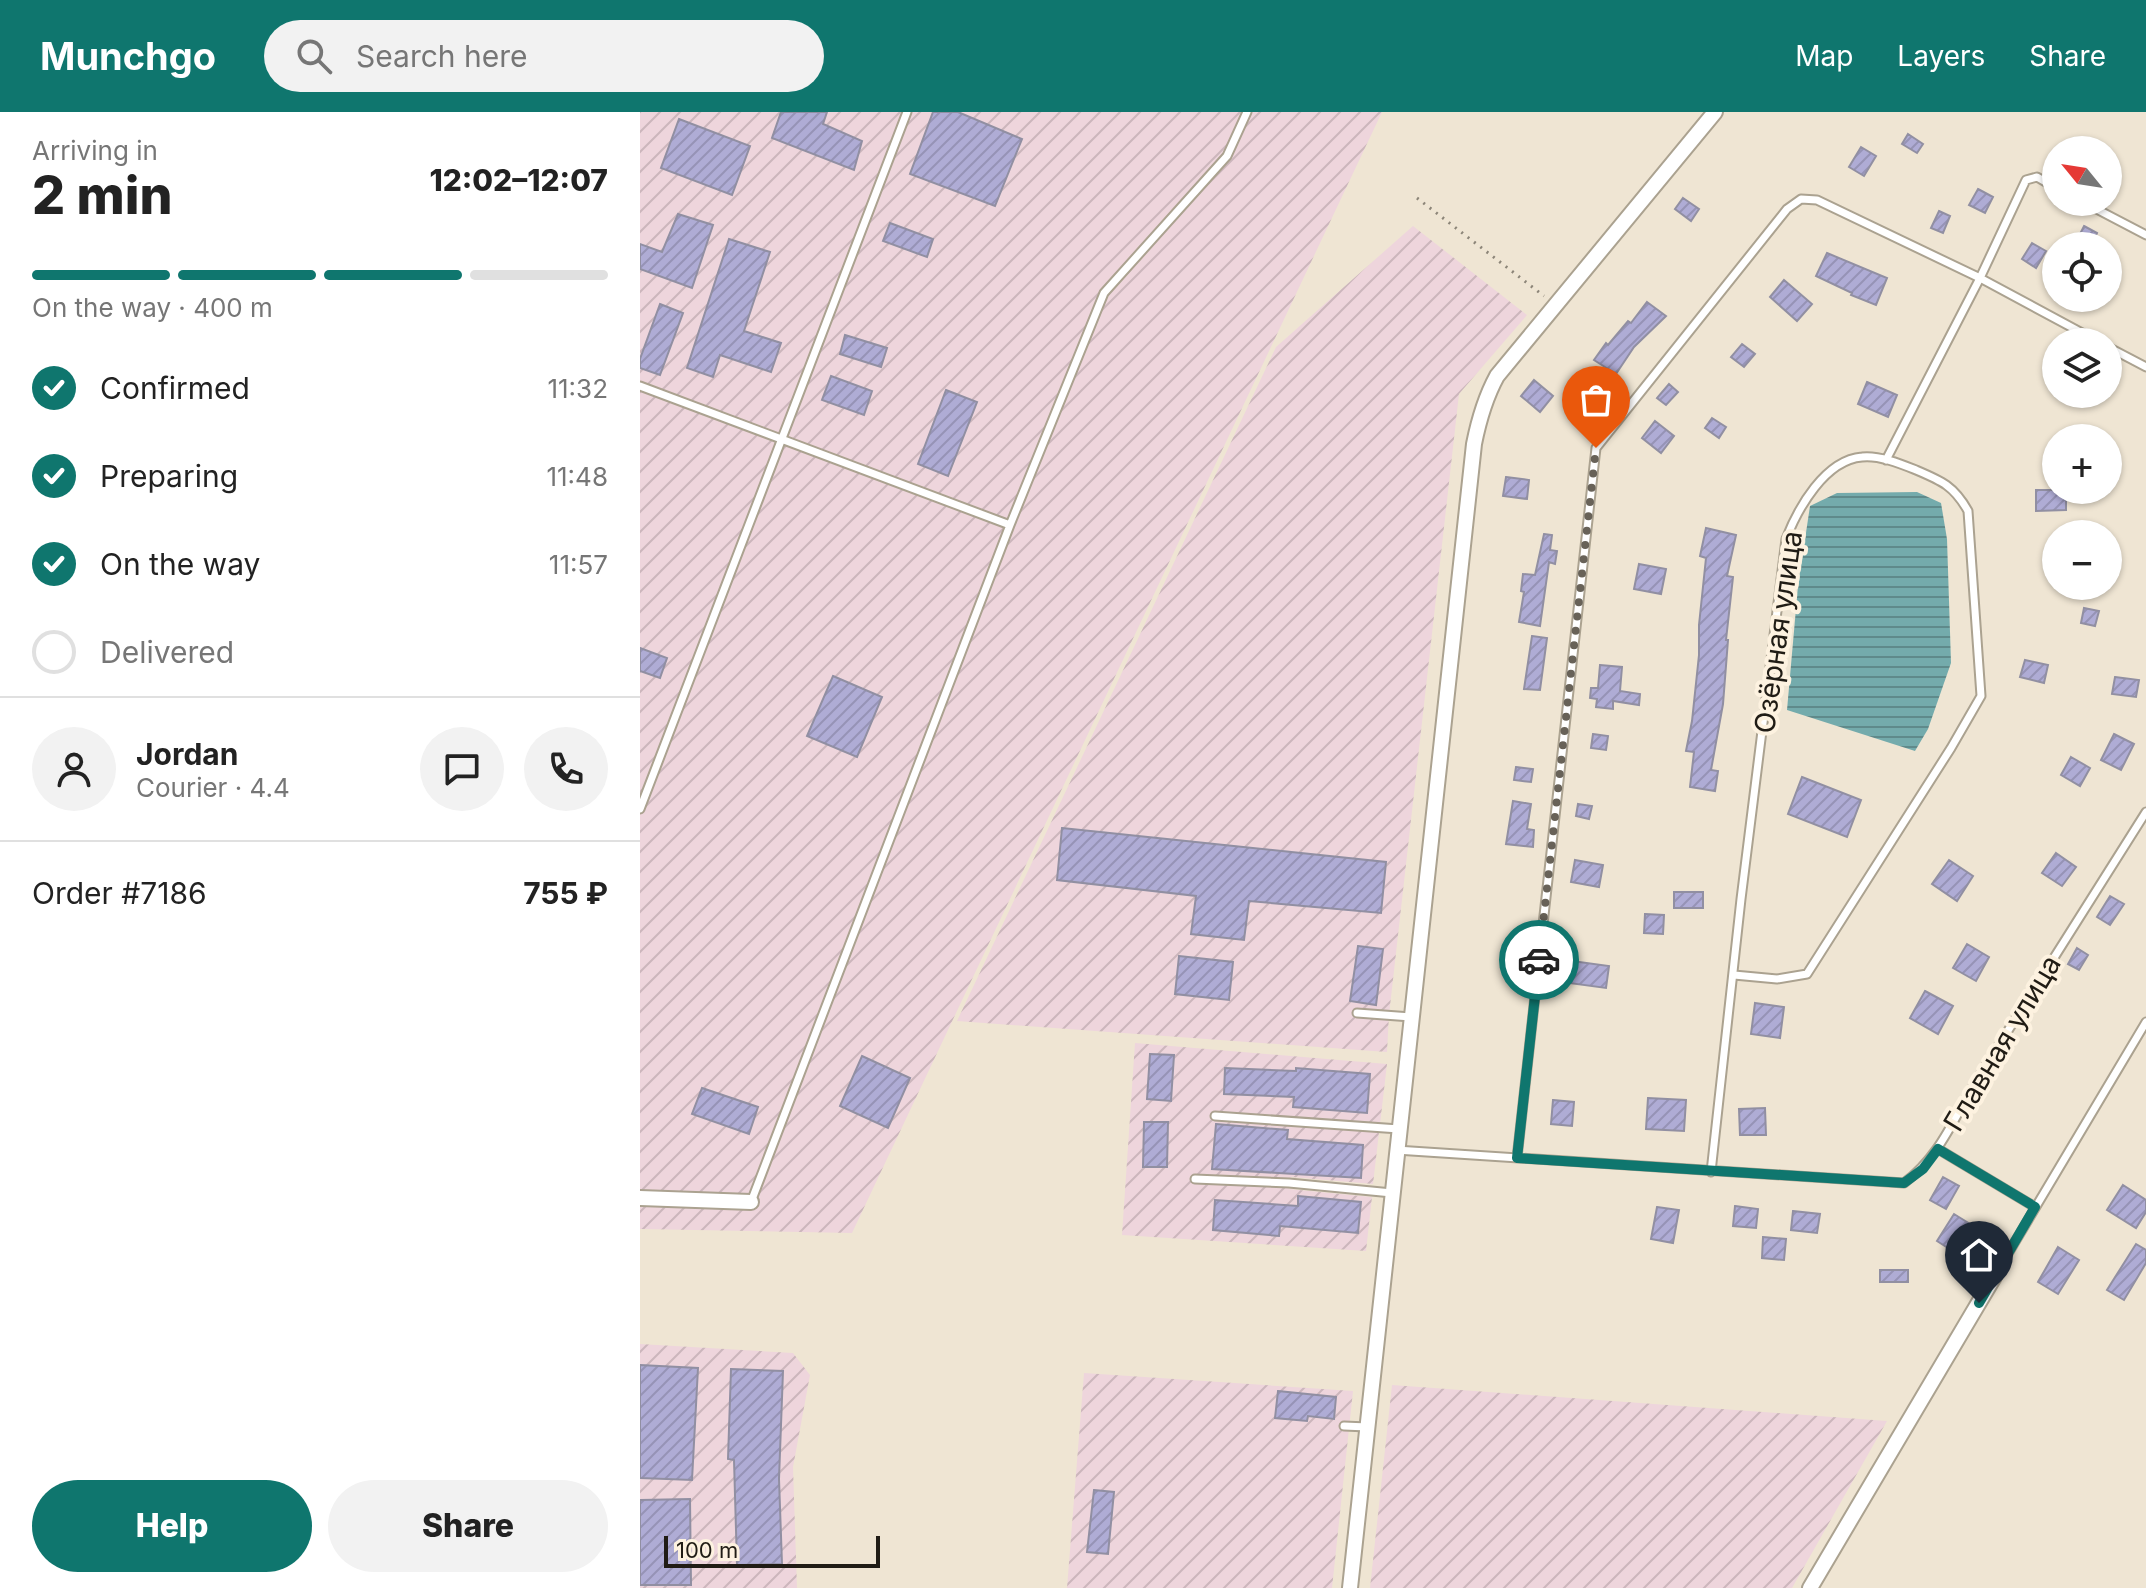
<!DOCTYPE html>
<meta charset="utf-8">
<style>
:root{--surface:#fff;--page:#f2f2f2;--text:#222;--muted:#767676;--line:#e0e0e0;--accent:#0f766e}
body{margin:0;font-family:Inter,sans-serif;background:var(--page);color:var(--text);height:100vh;display:flex;flex-direction:column;font-size:30px;white-space:nowrap}
*{box-sizing:border-box;margin:0}
p{font-size:26px;color:var(--muted)}
.icon{flex:none;width:44px;height:44px;fill:none;stroke:currentColor;stroke-width:2;stroke-linecap:round;stroke-linejoin:round}
.map{position:relative;flex:1;overflow:hidden}
.side{display:flex;flex-direction:column;background:var(--surface);width:640px}
.side>*{flex:none}
.needle{width:52px;rotate:300deg}
.buttons{position:absolute;left:1402px;top:24px;display:grid;gap:16px}
.buttons a{display:grid;place-items:center;width:80px;height:80px;border-radius:50%;background:var(--surface);box-shadow:0 2px 6px #0004;font-size:40px}
.scale{position:absolute;left:24px;bottom:20px;width:216px;box-sizing:border-box;padding-left:8px;border:4px solid #201c15;border-top:0;font-size:22px;line-height:28px;white-space:nowrap;color:#201c15;-webkit-text-stroke:6px #fdf2e0;paint-order:stroke}
.pin{position:absolute;display:grid;place-items:center;width:68px;height:68px;color:#fff;margin:-82px -34px;border-radius:50% 50% 50% 0;rotate:-45deg;box-shadow:0 0 8px #0007}
.pin .icon{rotate:45deg}
.courier{position:absolute;display:grid;place-items:center;width:80px;height:80px;margin:-40px;border:6px solid #0f766e;border-radius:50%;background:#fff;color:#222;box-shadow:0 2px 10px #0007}
.headline em{font-style:normal;font-weight:800}
.headline div{display:flex;flex-direction:column-reverse}
.headline{display:flex;align-items:center;justify-content:space-between;height:136px;padding:0 32px}
h1{font-size:52px;font-weight:800;line-height:60px}
.bar{display:grid;grid-template-columns:repeat(4,1fr);gap:12px 8px;align-content:center;height:96px;padding:0 32px}
.bar i{height:10px;border-radius:6px;background:var(--line)}
.bar .current{background:var(--accent)}
.bar p{grid-column:span 4}
.line{display:flex;align-items:center;gap:20px;padding:0 32px;border-top:2px solid var(--line)}
.line div{flex:1}
.round{display:grid;place-items:center;flex:none;width:84px;height:84px;border-radius:42px;background:var(--page)}
ol{padding:0 32px;list-style:none}
li{display:flex;align-items:center;gap:24px;height:88px}
li p{margin-inline-start:auto}
li .icon{padding:8px;border-radius:50%;background:var(--accent);color:#fff;stroke-width:4}
li:last-child{color:var(--muted)}
li i{width:44px;height:44px;border:4px solid var(--line);border-radius:50%}
.button{display:flex;gap:16px;margin-top:auto;padding:16px 32px}
.button a{flex:1;height:92px;border-radius:48px;background:var(--accent);color:#fff;font-size:32px;font-weight:800;line-height:92px;text-align:center}
.button a+a{background:var(--page);color:var(--text)}
header{display:flex;align-items:center;gap:48px;box-sizing:border-box;height:112px;padding:0 40px;background:var(--accent);color:#fff}
header strong{font-size:38px}
nav{display:flex;gap:44px;margin-inline-start:auto;font-size:28px}
.search{width:560px;height:72px;background:var(--page);display:flex;align-items:center;gap:20px;box-sizing:border-box;padding:0 28px;border-radius:44px;color:var(--muted);font-size:30px}
main{display:flex;flex:1;min-height:0}
.map>svg:first-child{display:block}
.industrial{fill:url(#industrial-furrows)}
.water{fill:url(#water-rules)}
.building{fill:url(#building-hatch);stroke:#918fa2;stroke-width:2}
.lines{fill:none;stroke-linecap:round;stroke-linejoin:round}
.service-casing{stroke:#aba290;stroke-width:11}
.minor-casing{stroke:#aba290;stroke-width:18}
.path{stroke:#8c8578;stroke-width:3;stroke-dasharray:2 6;stroke-linecap:butt}
.service{stroke:#fff;stroke-width:7}
.minor{stroke:#fff;stroke-width:14}
.done{stroke:#686258;stroke-width:8;stroke-dasharray:0 14.4}
.route{stroke:#0f766e;stroke-width:10}
.labels{text-anchor:middle;stroke-width:8;stroke-linejoin:round;paint-order:stroke}
.street-label{font-size:28px;fill:#201c15;stroke:#fdf2e0}
</style>
<header>
<strong>Munchgo</strong>
<div class="search"><svg class="icon" aria-label="search" viewBox="0 0 24 24"><circle cx="10" cy="10" r="6"/><path d="M15 15l6 6"/></svg>Search here</div>
<nav><a>Map</a><a>Layers</a><a>Share</a></nav>
</header>
<main>
<section class="side">
<div class="headline"><div><h1>2 min</h1><p>Arriving in</p></div><em>12:02–12:07</em></div>
<div class="bar"><i class="current"></i><i class="current"></i><i class="current"></i><i></i><p>On the way · 400 m</p></div>
<ol>
<li><svg class="icon" aria-label="check" viewBox="0 0 24 24"><path d="M5 12l5 5 9-10"/></svg>Confirmed<p>11:32</p></li>
<li><svg class="icon" aria-label="check" viewBox="0 0 24 24"><path d="M5 12l5 5 9-10"/></svg>Preparing<p>11:48</p></li>
<li><svg class="icon" aria-label="check" viewBox="0 0 24 24"><path d="M5 12l5 5 9-10"/></svg>On the way<p>11:57</p></li>
<li><i></i>Delivered</li>
</ol>
<div class="line" style="height:144px"><a class="round"><svg class="icon" aria-label="person" viewBox="0 0 24 24"><circle cx="12" cy="8" r="4"/><path d="M4 21q1-7 8-7t8 7"/></svg></a><div><b>Jordan</b><p>Courier · 4.4</p></div><a class="round"><svg class="icon" aria-label="chat" viewBox="0 0 24 24"><path d="M4 5h16v11H9l-5 4z"/></svg></a><a class="round"><svg class="icon" aria-label="phone" viewBox="0 0 24 24"><path d="M5 4h4l2 5-3 2q2 4 5 5l2-3 5 2v4C11 20 4 13 5 4z"/></svg></a></div>
<div class="line" style="height:104px"><div>Order #7186</div><b>755 ₽</b></div>
<div class="button"><a>Help</a><a>Share</a></div>
</section>
<div class="map">
<svg width="1506" height="1476" viewBox="0 0 1506 1476">
<defs>
<pattern id="industrial-furrows" width="10" height="10" patternUnits="userSpaceOnUse" patternTransform="scale(2)"><rect width="10" height="10" fill="#eed5dc"/><path d="M-1 1l2-2M0 10L10 0M9 11l2-2" fill="none" stroke="#ccb6bc"/></pattern>
<pattern id="water-rules" width="6" height="5" patternUnits="userSpaceOnUse" patternTransform="scale(2)"><rect width="6" height="5" fill="#74abac"/><path d="M0 2.5h6" fill="none" stroke="#5f8a8b"/></pattern>
<pattern id="building-hatch" width="6" height="6" patternUnits="userSpaceOnUse" patternTransform="scale(2)"><rect width="6" height="6" fill="#afacd5"/><path d="M-1 1l2-2M0 6l6-6M5 7l2-2" fill="none" stroke="#9693b6"/></pattern>
</defs>
<rect width="100%" height="100%" fill="#efe5d3"/>
<path class="industrial" d="M0 0H742L212 1121 0 1117Z
M773 114 887 203 819 282 749 903 747 940 317 909 636 235Z
M495 931 747 952 733 1072 651 1065 649 1077 732 1085 726 1139 482 1123Z
M0 1232 153 1241 170 1263 153 1355 157 1476H0Z
M444 1261 713 1279 692 1476H427Z
M752 1273 1247 1309 1152 1476H730Z"/>
<path class="water" d="M1277 380 1301 391 1307 427 1311 551 1288 617 1275 639 1147 598 1158 474 1170 394 1197 381Z"/>
<path class="building" d="M141 0H187L183 12 222 29 214 58 132 26Z
M293 0H318L382 27 355 94 270 62Z
M39 7 110 34 92 83 21 56Z
M1268 22 1283 32 1277 41 1262 32Z
M1221 35 1236 44 1224 64 1209 55Z
M1338 77 1353 85 1345 101 1329 93Z
M1043 86 1059 97 1051 109 1035 97Z
M1299 99 1310 104 1303 121 1291 116Z
M38 102 73 113 52 176 0 157V132L22 140Z
M250 111 293 127 287 145 243 129Z
M1444 114 1457 121 1451 134H1434Z
M89 127 130 140 104 219 141 231 131 260 80 243 73 265 47 256Z
M1392 131 1406 139 1396 156 1382 147Z
M1187 141 1247 166 1236 193 1211 183 1212 181 1176 164Z
M1144 168 1172 192 1157 209 1130 185Z
M1007 190 1026 204 994 235 976 262 954 248 966 231 968 233 988 209 991 211Z
M20 192 43 201 20 263 0 256V247Z
M205 223 247 236 241 255 200 242Z
M1102 232 1115 242 1104 255 1091 245Z
M191 264 232 279 224 303 182 288Z
M894 268 913 284 900 300 881 284Z
M1227 270 1257 283 1248 305 1218 292Z
M1029 272 1038 280 1026 293 1017 286Z
M306 278 337 290 308 364 278 352Z
M1072 306 1086 315 1079 326 1065 316Z
M1015 309 1034 324 1021 341 1002 326Z
M866 365 889 368 887 387 863 384Z
M1396 378H1426V398L1396 399Z
M1066 416 1096 423 1087 464 1093 465 1086 528H1088L1083 592 1071 658 1078 659 1075 679 1050 675 1054 640 1046 639 1052 609 1059 543V513L1066 446 1060 444Z
M904 422 912 423 910 438 917 439 915 452 909 450 900 514 879 510 884 480 881 479 883 462 895 463Z
M999 452 1026 457 1021 482 994 477Z
M1444 496 1459 499 1455 514 1441 511Z
M892 524 907 526 900 578 884 577Z
M0 536 27 546 20 566 0 559Z
M1385 548 1408 553 1404 571 1380 565Z
M960 553 982 555 980 579 1000 582 999 593 973 589V597L956 595 957 587 950 586 951 576H958Z
M193 564 242 585 217 645 167 624Z
M1475 565 1499 568 1496 585 1472 582Z
M953 622 968 624 966 638 951 636Z
M1474 622 1494 632 1481 658 1461 648Z
M1431 645 1450 656 1440 674 1421 663Z
M876 655 893 657 891 670 874 668Z
M1162 665 1221 688 1207 725 1148 702Z
M873 689 891 692 887 717 894 718 893 735 866 732Z
M938 692 952 694 949 707 936 704Z
M422 716 746 750 741 801 609 789 604 828 551 822 556 784 417 768Z
M1416 741 1436 755 1422 774 1402 761Z
M935 748 963 753 959 775 931 770Z
M1309 748 1333 764 1317 789 1292 772Z
M1034 780H1063V796H1034Z
M1470 784 1484 792 1470 813 1457 805Z
M1005 802 1024 803 1023 822 1004 821Z
M1327 832 1349 845 1336 869 1313 856Z
M718 834 743 837 736 893 710 889Z
M1437 836 1448 843 1439 858 1428 852Z
M539 844 593 850 589 888 535 882Z
M932 849 969 854 966 876 929 871Z
M1285 879 1313 894 1298 922 1270 906Z
M1115 891 1144 895 1140 926 1111 922Z
M510 942 534 943 531 989 507 987Z
M222 944 270 966 248 1016 200 994Z
M585 956 656 959V956L730 962 727 1001 653 995 654 985 584 982Z
M62 976 118 995 109 1022 52 1002Z
M1008 986 1046 988 1044 1019 1006 1017Z
M913 988 934 990 932 1014 911 1012Z
M1125 996 1126 1023H1100L1099 997Z
M504 1010H528L527 1055H503Z
M576 1012 648 1018 647 1027 723 1033 721 1066 572 1057Z
M1303 1065 1319 1074 1306 1097 1290 1088Z
M1483 1073 1506 1088V1100L1496 1116 1467 1098Z
M658 1084 721 1090 718 1121 640 1114 639 1124 573 1118 575 1088 658 1094Z
M1095 1094 1118 1097 1116 1116 1093 1114Z
M1017 1095 1039 1098 1033 1131 1011 1127Z
M1153 1099 1180 1102 1177 1121 1151 1118Z
M1314 1102 1343 1120 1325 1147 1297 1129Z
M1123 1125 1146 1127 1144 1148 1122 1146Z
M1496 1132 1506 1138V1151L1484 1188 1467 1178Z
M1418 1135 1439 1148 1418 1182 1398 1170Z
M1240 1158H1268V1170H1240Z
M0 1253 58 1256 52 1368 0 1366Z
M91 1257 143 1259 139 1367 142 1452 97 1453 94 1348 88 1347Z
M638 1279 696 1285 694 1307 668 1304 667 1309 635 1306Z
M454 1378 474 1380 468 1442 447 1440Z
M50 1387 51 1473H0V1388Z"/>
<g class="lines">
<g class="service-casing">
<path id="service" d="M1416 76 1397 65 1386 68 1340 166 1459 230
M1443 90 1506 123
M1468 235 1506 255
M0 274 370 413
M0 697 267 0
M717 901 771 905
M575 1004 759 1017
M1298 1037 1395 1095
M756 1038 1264 1071C1302 1043 1315 1002 1340 963 1395 875 1451 788 1506 700
M877 1046 956 336 1147 97 1161 87 1177 88 1340 166 1246 348
M1071 1060 1101 787 1146 427C1158 396 1185 348 1222 345 1239 343 1261 352 1276 358 1302 369 1314 374 1328 399L1341 584 1311 636 1167 862 1137 867 1094 863
M555 1067 649 1071 752 1081
M111 1090 370 413 464 181 587 44 607 0
M1354 1165 1506 910
M704 1314 727 1315"/>
</g>
<g class="minor-casing">
<path id="minor" d="M0 1086 111 1090
M710 1476 834 332C839 307 845 286 857 264L1075 0
M1170 1476 1354 1165"/>
</g>
<path class="path" d="M777 86 904 184"/>
<use href="#service" class="service"/>
<use href="#minor" class="minor"/>
</g>
<g class="lines">
<path class="done" d="M899 848 956 336"/>
<path class="route" d="M899 848 877 1046 1264 1071 1283 1057 1298 1037 1395 1095 1339 1191"/>
</g>
<g class="labels">
<g class="street-label">
<text transform="translate(1138 520) rotate(-82)" y="10">Озёрная улица</text>
<text transform="translate(1362 931) rotate(-59)" y="10">Главная улица</text>
</g>
</g>
</svg>
<div class="buttons">
<a><svg class="needle" viewBox="-14 -14 28 28"><path d="M0-13l5 13h-10z" fill="#e53935"/><path d="M0 13l5-13h-10z" fill="#767676"/></svg></a>
<a><svg class="icon" aria-label="locate" viewBox="0 0 24 24"><circle cx="12" cy="12" r="6"/><path d="M12 2v4M12 18v4M2 12h4M18 12h4"/></svg></a>
<a><svg class="icon" aria-label="layers" viewBox="0 0 24 24"><path d="M12 4l9 5-9 5-9-5zM3 14l9 5 9-5"/></svg></a>
<a>+</a>
<a>−</a>
</div>
<div class="scale">100 m</div>
<div class="pin" style="left:956px;top:336px;background:#ea580c"><svg class="icon" aria-label="bag" viewBox="0 0 24 24"><path d="M5 8h14l-1 12H6zM9 8a3 3 0 0 1 6 0"/></svg></div>
<div class="pin" style="left:1339px;top:1191px;background:#1f2937"><svg class="icon" aria-label="home" viewBox="0 0 24 24"><path d="M3 11l9-7 9 7M6 9v11h12V9"/></svg></div>
<div class="courier" style="left:899px;top:848px"><svg class="icon" aria-label="car" viewBox="0 0 24 24"><path d="M5 17H2v-5l4-1 3-4h7l3 4 3 1v5h-3M9 17h6M6 11h13"/><circle cx="7" cy="17" r="2"/><circle cx="17" cy="17" r="2"/></svg></div>
</div>
</main>
